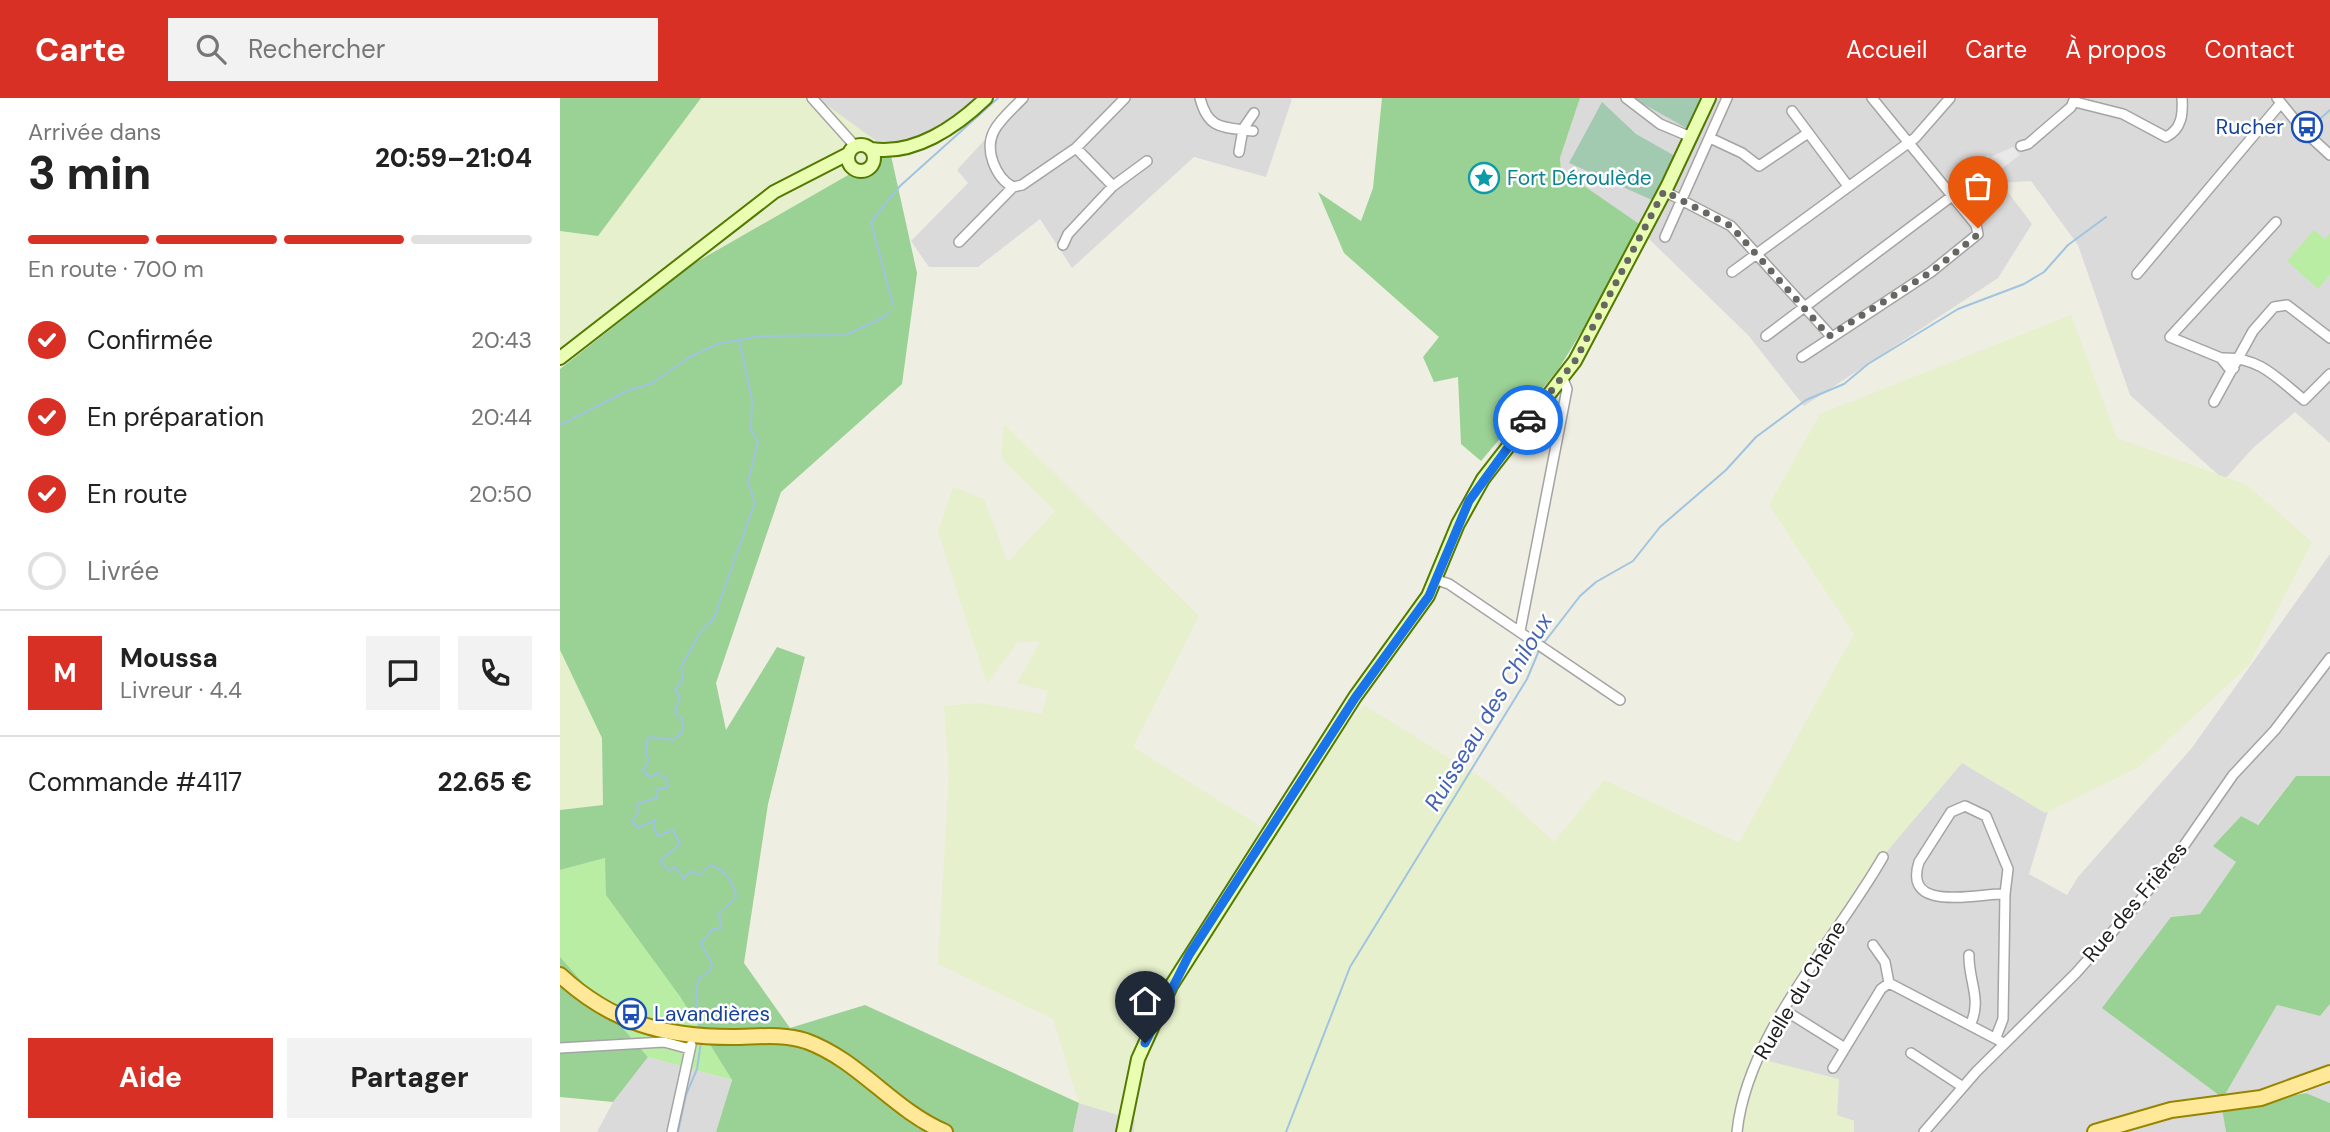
<!DOCTYPE html>
<html lang="fr">
<meta charset="utf-8">
<style>
:root{--surface:#fff;--page:#f2f2f2;--text:#222;--muted:#767676;--line:#e0e0e0;--accent:#d93025}
body{margin:0;font-family:"DM Sans",sans-serif;background:var(--page);color:var(--text);height:100vh;display:flex;flex-direction:column;font-size:26px;white-space:nowrap}
*{box-sizing:border-box;margin:0}
p{font-size:23px;color:var(--muted)}
.icon{flex:none;width:38px;height:38px;fill:none;stroke:currentColor;stroke-width:2;stroke-linecap:round;stroke-linejoin:round}
.map{position:relative;flex:1;overflow:hidden}
.details{display:flex;flex-direction:column;background:var(--surface);width:560px}
.details>*{flex:none}
.pin{position:absolute;display:grid;place-items:center;width:60px;height:60px;color:#fff;margin:-72px -30px;border-radius:50% 50% 50% 0;rotate:-45deg;box-shadow:0 0 7px #0007}
.pin .icon{rotate:45deg}
.courier{position:absolute;display:grid;place-items:center;width:70px;height:70px;margin:-35px;border:5px solid #1a73e8;border-radius:50%;background:#fff;color:#222;box-shadow:0 2px 9px #0007}
.summary em{font-style:normal;font-weight:800}
.summary div{display:flex;flex-direction:column-reverse}
.summary{display:flex;align-items:center;justify-content:space-between;height:119px;padding:0 28px}
h1{font-size:46px;font-weight:800;line-height:52px}
.bar{display:grid;grid-template-columns:repeat(4,1fr);gap:10px 7px;align-content:center;height:84px;padding:0 28px}
.bar i{height:9px;border-radius:5px;background:var(--line)}
.bar .selected{background:var(--accent)}
.bar p{grid-column:span 4}
.line{display:flex;align-items:center;gap:18px;padding:0 28px;border-top:2px solid var(--line)}
.line div{flex:1}
.round{display:grid;place-items:center;flex:none;width:74px;height:74px;border-radius:0px;background:var(--page)}
ol{padding:0 28px;list-style:none}
li{display:flex;align-items:center;gap:21px;height:77px}
li p{margin-inline-start:auto}
li .icon{padding:7px;border-radius:50%;background:var(--accent);color:#fff;stroke-width:4}
li:last-child{color:var(--muted)}
li i{width:38px;height:38px;border:4px solid var(--line);border-radius:50%}
.cta{display:flex;gap:14px;margin-top:auto;padding:14px 28px}
.cta a{flex:1;height:80px;border-radius:0px;background:var(--accent);color:#fff;font-size:28px;font-weight:800;line-height:80px;text-align:center}
.cta a+a{background:var(--page);color:var(--text)}
header{display:flex;align-items:center;gap:42px;box-sizing:border-box;height:98px;padding:0 35px;background:var(--accent);color:#fff}
header strong{font-size:33px}
nav{display:flex;gap:38px;margin-inline-start:auto;font-size:24px}
.search{width:490px;height:63px;background:var(--page);display:flex;align-items:center;gap:18px;box-sizing:border-box;padding:0 24px;border-radius:0px;color:var(--muted);font-size:26px}
main{display:flex;flex:1;min-height:0}
.map>svg:first-child{display:block}
.residential{fill:#dbdada}
.farmland{fill:#e6f0cc}
.grass{fill:#b9eda4}
.forest{fill:#9ad194}
.cemetery{fill:#a2cab0}
.parking{fill:#e9e9e9}
.lines{fill:none;stroke-linecap:round;stroke-linejoin:round}
.stream{stroke:#a0c4e0;stroke-width:2}
.street-casing{stroke:#a4a4a4;stroke-width:12}
.secondary-casing{stroke:#537900;stroke-width:16}
.primary-casing{stroke:#978400;stroke-width:18}
.street{stroke:#fff;stroke-width:9}
.secondary{stroke:#eafeb2;stroke-width:12}
.primary{stroke:#ffe898;stroke-width:14}
.done{stroke:#666662;stroke-width:7;stroke-dasharray:0 12.6}
.route{stroke:#1a73e8;stroke-width:9}
.labels{text-anchor:middle;stroke-width:5;stroke-linejoin:round;paint-order:stroke}
.transit-label{font-size:21px;fill:#164399;stroke:#fff;text-anchor:end}
.culture-label{font-size:21px;fill:#0d838f;stroke:#fff;text-anchor:start}
.street-label{font-size:21px;fill:#1d1d1d;stroke:#fff}
.water-label{font-size:23px;font-style:italic;fill:#4464b3;stroke:#fff}
</style>
<header>
<strong>Carte</strong>
<div class="search"><svg class="icon" aria-label="search" viewBox="0 0 24 24"><circle cx="10" cy="10" r="6"/><path d="M15 15l6 6"/></svg>Rechercher</div>
<nav><a>Accueil</a><a>Carte</a><a>À propos</a><a>Contact</a></nav>
</header>
<main>
<section class="details">
<div class="summary"><div><h1>3 min</h1><p>Arrivée dans</p></div><em>20:59–21:04</em></div>
<div class="bar"><i class="selected"></i><i class="selected"></i><i class="selected"></i><i></i><p>En route · 700 m</p></div>
<ol>
<li><svg class="icon" aria-label="check" viewBox="0 0 24 24"><path d="M5 12l5 5 9-10"/></svg>Confirmée<p>20:43</p></li>
<li><svg class="icon" aria-label="check" viewBox="0 0 24 24"><path d="M5 12l5 5 9-10"/></svg>En préparation<p>20:44</p></li>
<li><svg class="icon" aria-label="check" viewBox="0 0 24 24"><path d="M5 12l5 5 9-10"/></svg>En route<p>20:50</p></li>
<li><i></i>Livrée</li>
</ol>
<div class="line" style="height:126px"><b class="round" style="background:var(--accent);color:#fff">M</b><div><b>Moussa</b><p>Livreur · 4.4</p></div><a class="round"><svg class="icon" aria-label="chat" viewBox="0 0 24 24"><path d="M4 5h16v11H9l-5 4z"/></svg></a><a class="round"><svg class="icon" aria-label="phone" viewBox="0 0 24 24"><path d="M5 4h4l2 5-3 2q2 4 5 5l2-3 5 2v4C11 20 4 13 5 4z"/></svg></a></div>
<div class="line" style="height:91px"><div>Commande #4117</div><b>22.65 €</b></div>
<div class="cta"><a>Aide</a><a>Partager</a></div>
</section>
<div class="map">
<svg width="1770" height="1034" viewBox="0 0 1770 1034">
<rect width="100%" height="100%" fill="#efeee2"/>
<path class="residential" d="M235 0H430L354 52 273 45Z
M463 0H729L732 1 706 79 634 59 512 170 480 121 418 169H369L351 143 408 85 397 72Z
M1020 0H1770V345L1735 314 1693 350 1664 382 1570 297 1518 147 1471 83 1441 85 1472 126 1438 180 1244 308 1188 237 1088 140 1084 130 1001 72 1000 60Z
M1770 456V678H1736L1697 727 1681 718 1654 747 1676 764 1640 816 1611 819 1660 999 1666 1034H1294V1023L1276 1017 1197 960 1376 676 1397 662 1492 700 1469 776 1507 797 1518 779 1631 651Z
M1770 906V1005L1746 995 1754 981 1663 1000 1717 907 1760 918Z
M88 959 172 982 156 1034H37L53 1004Z
M519 1005 575 1022 574 1034H513Z"/>
<path class="farmland" d="M141 0H257L330 53 133 166 0 271V133L38 137Z
M1511 217 1557 340 1687 387 1752 444 1689 567 1579 669 1485 715 1402 665 1323 758 1258 859 1207 927 1197 960 1279 981 1277 1017 1294 1023V1034H574L575 1022 519 1005 493 921 378 866 389 676 384 608 419 605 482 616 488 593 457 585 480 544H458L427 586 378 434 393 389 424 401 448 464 495 413 441 360 444 326 639 518 573 649 700 728 804 607 931 686 994 744 1044 682 1179 745 1294 536 1209 407 1260 316Z
M0 552 42 640 43 707 0 712Z"/>
<path class="grass" d="M1754 132 1765 141 1770 135V177L1758 191 1727 163Z
M45 760 119 897 172 982 88 959 0 861V772Z"/>
<path class="forest" d="M0 0H141L38 138 0 133Z
M822 0H1020L1000 60 1001 72 1085 130 998 272 921 363 901 346 898 279 874 284 863 259 879 239 784 155 758 94 801 123 813 90Z
M330 53 357 175 342 286 221 394 156 585 166 632 217 549 245 559 208 706 184 865 230 930 305 907 519 1005 513 1034H156L172 982 119 897 46 797 45 760 0 772V712L43 707 42 640 0 552V271L133 166Z
M1736 678H1770V906L1760 918 1717 907 1663 1000 1542 910 1611 819 1640 816 1676 764 1653 748 1681 718 1698 727Z
M0 859 88 959 53 1004 0 999Z
M1746 995 1770 1005V1034H1666L1662 1011Z"/>
<path class="cemetery" d="M1073 0H1142L1126 30Z
M1042 4 1076 36 1115 58 1092 102 1009 65Z"/>
<path class="parking" d="M1453 49 1460 57 1437 74 1433 70 1430 75 1416 64 1428 57 1430 59Z"/>
<g class="lines">
<path class="stream" d="M1760 21 1770 12
M333 207 311 124 340 88 438 0
M0 327 69 292 91 286 128 260 157 246 201 238 286 237 326 218 330 213
M983 546 1020 498 1036 484 1073 463 1100 429 1166 372 1196 339 1246 302 1284 286 1308 266 1398 211 1464 186 1484 174 1508 147 1546 119
M139 932 136 893 139 880 150 873 152 866 141 845 153 831 161 830 159 816 176 799C174 785 165 771 150 767L140 777 130 773 124 781 115 769 109 773 100 763 120 746 113 732 98 738 94 731 95 722 78 730 72 723 78 714 77 706 97 700 96 692 108 689 107 681 98 675 90 679 83 672 89 662 86 658 87 643 91 639 113 642 123 634 122 620 115 615 120 598 115 592 123 582 121 569 140 535 154 520 195 404 188 385 198 343 191 332 192 302 179 241
M118 1034 126 997 137 971 141 944
M726 1034 790 869 967 581 980 550"/>
<g class="street-casing">
<path id="street" d="M252 0 295 48
M463 0C444 20 422 34 433 64 437 75 443 84 453 89L462 87 516 50 565 0
M640 0C648 32 663 29 693 33
M1066 0 1100 26 1131 39
M1717 0 1743 32 1770 57
M1515 4 1563 16 1606 39C1622 31 1623 16 1622 0
M1232 13 1288 88
M1150 40 1182 55 1199 68 1248 35
M1461 48 1468 46 1511 9 1515 0
M679 54 683 31 694 15
M553 88 587 63
M1104 93 1171 128 1271 238
M1105 139 1167 0
M399 144 453 89
M503 147 508 136 553 88 516 50
M1172 174 1355 40 1390 0
M1577 176 1721 5
M1206 238 1392 98
M1242 259 1371 174 1418 136 1416 127 1312 0
M1661 260C1699 258 1717 280 1744 302L1770 276
M1674 270 1668 269 1661 260 1610 239 1716 124
M1654 304 1693 233 1714 209 1727 207 1770 240
M877 482 889 486 1060 602
M960 533 1007 291 1003 281
M1313 847 1325 864 1329 885
M1409 857C1408 881 1422 901 1411 925
M1229 915 1285 950
M1436 939 1443 921 1445 796 1448 771 1426 718 1405 708 1391 714 1359 764C1342 816 1418 795 1445 796
M0 950 104 944 130 951
M1351 955 1403 989
M1273 970 1321 891 1329 885 1440 943
M112 1034 131 947
M1177 1034C1187 936 1275 843 1323 759
M1364 1034 1416 974 1516 875 1577 806 1616 759 1673 677 1715 632 1770 560"/>
</g>
<g class="secondary-casing">
<path id="secondary" d="M288 60a13 13 0 1 1 26 0a13 13 0 1 1-26 0Z
M311 51C354 58 396 29 426 0
M0 260 214 94 288 56
M563 1034 578 961 611 888 795 599 868 498 898 426 923 381 1015 263 1108 87 1149 0"/>
</g>
<g class="primary-casing">
<path id="primary" d="M0 877C51 924 103 939 172 939 196 939 222 935 246 943 299 962 333 1012 385 1034
M1535 1034 1611 1012 1701 1000 1770 975"/>
</g>
<use href="#street" class="street"/>
<use href="#secondary" class="secondary"/>
<use href="#primary" class="primary"/>
</g>
<g class="lines">
<path class="done" d="M968 322 1015 263 1104 93 1171 128 1269 238 1371 174 1416 138 1418 130"/>
<path class="route" d="M585 945 629 857 795 600 869 498 909 403 968 322"/>
</g>
<defs>
<g id="bus-ring" transform="scale(1.575)"><circle r="9.5" fill="#fff" stroke="#1a4fb4" stroke-width="1.5"/><path d="M-5-6H5V4H4V6H2V4H-2V6H-4V4H-5ZM-3.5-4V0h7V-4ZM-3.5 1.2v1.5H-2V1.2ZM2 1.2v1.5H3.5V1.2Z" fill="#1a4fb4"/></g>
<g id="sight-ring" transform="scale(1.575)"><circle r="9.5" fill="#fff" stroke="#0f9aa8" stroke-width="1.5"/><path d="M0-6L1.8-2.2L6-1.7L2.9 1.2L3.7 5.4L0 3.3L-3.7 5.4L-2.9 1.2L-6-1.7L-1.8-2.2Z" fill="#0f9aa8"/></g>
</defs>
<g fill-rule="evenodd">
<use href="#bus-ring" x="1747" y="29"/>
<use href="#sight-ring" x="924" y="80"/>
<use href="#bus-ring" x="71" y="916"/>
</g>
<g class="labels">
<g class="transit-label">
<text x="1724" y="36">Rucher</text>
<text x="94" y="923" text-anchor="start">Lavandières</text>
</g>
<g class="culture-label">
<text x="947" y="87">Fort Déroulède</text>
</g>
<g class="street-label">
<text transform="translate(1575 804) rotate(-50)" y="7">Rue des Frières</text>
<text transform="translate(1240 892) rotate(-59)" y="7">Ruelle du Chêne</text>
</g>
<g class="water-label">
<text transform="translate(928 614) rotate(-59)" y="8">Ruisseau des Chiloux</text>
</g>
</g>
</svg>
<div class="pin" style="left:1418px;top:130px;background:#ea580c"><svg class="icon" aria-label="bag" viewBox="0 0 24 24"><path d="M5 8h14l-1 12H6zM9 8a3 3 0 0 1 6 0"/></svg></div>
<div class="pin" style="left:585px;top:945px;background:#1f2937"><svg class="icon" aria-label="home" viewBox="0 0 24 24"><path d="M3 11l9-7 9 7M6 9v11h12V9"/></svg></div>
<div class="courier" style="left:968px;top:322px"><svg class="icon" aria-label="car" viewBox="0 0 24 24"><path d="M5 17H2v-5l4-1 3-4h7l3 4 3 1v5h-3M9 17h6M6 11h13"/><circle cx="7" cy="17" r="2"/><circle cx="17" cy="17" r="2"/></svg></div>
</div>
</main>
